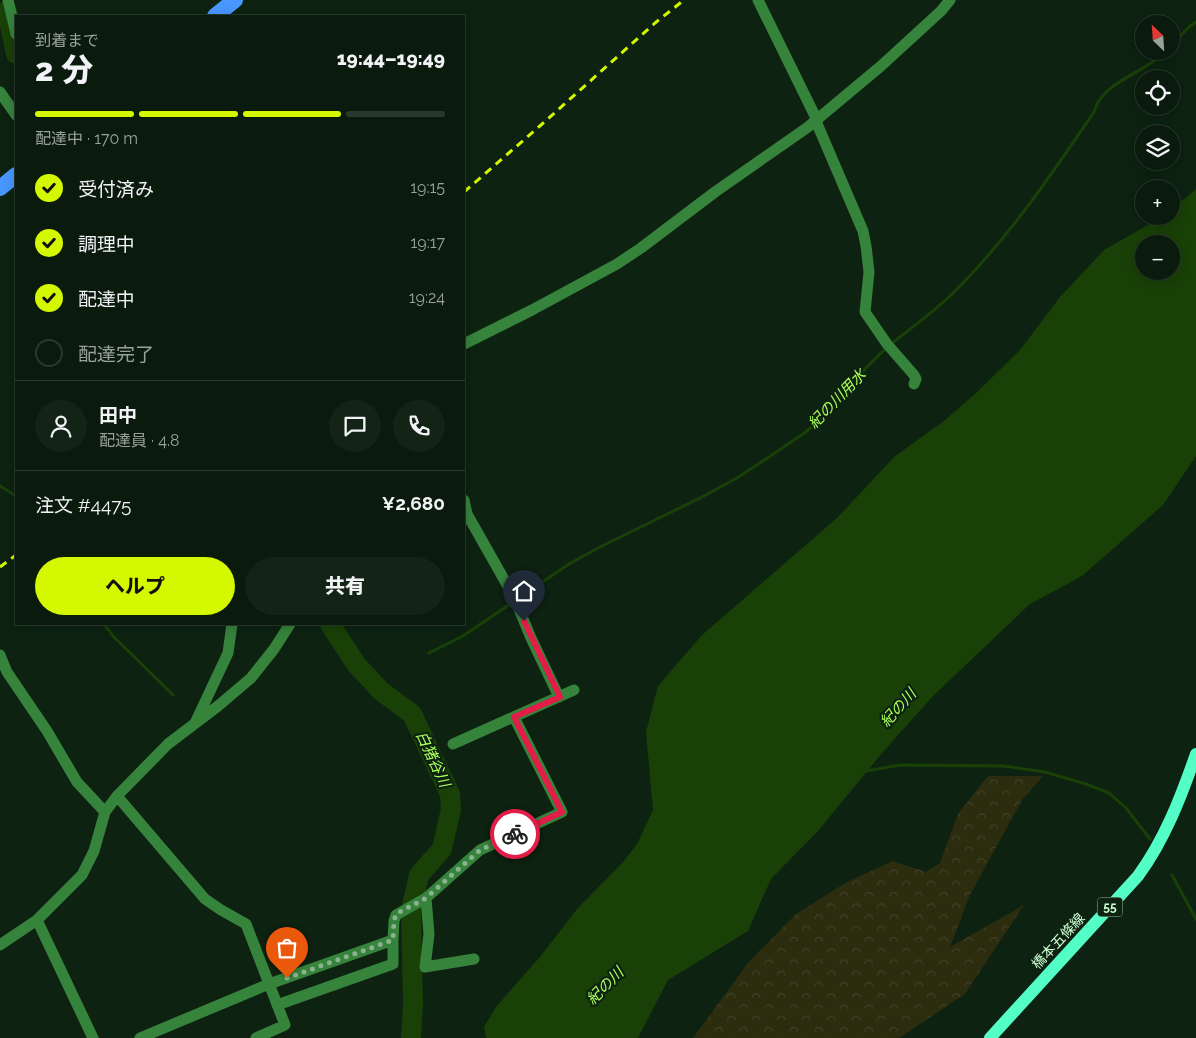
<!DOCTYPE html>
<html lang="ja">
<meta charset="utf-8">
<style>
:root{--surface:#0a1a0d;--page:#132316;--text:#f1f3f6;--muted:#99a19d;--line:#2a382e;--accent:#d4f800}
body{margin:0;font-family:Raleway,"Noto Sans JP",sans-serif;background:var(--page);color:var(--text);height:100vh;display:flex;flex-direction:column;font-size:19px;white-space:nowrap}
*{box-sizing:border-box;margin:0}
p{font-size:16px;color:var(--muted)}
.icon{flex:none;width:28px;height:28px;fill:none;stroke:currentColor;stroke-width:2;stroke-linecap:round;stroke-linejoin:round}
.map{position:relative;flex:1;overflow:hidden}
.sheet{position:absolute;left:15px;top:15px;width:450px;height:610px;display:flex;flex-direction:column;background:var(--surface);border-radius:0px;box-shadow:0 2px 12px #0003,0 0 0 1px var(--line)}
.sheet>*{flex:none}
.needle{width:32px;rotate:335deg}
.tools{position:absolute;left:1135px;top:15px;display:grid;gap:10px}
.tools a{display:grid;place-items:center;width:45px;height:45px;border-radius:50%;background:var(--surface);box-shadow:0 2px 12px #0003,0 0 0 1px var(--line);font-size:25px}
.pin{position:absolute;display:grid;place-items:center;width:42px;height:42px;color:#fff;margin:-51px -21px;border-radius:50% 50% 50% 0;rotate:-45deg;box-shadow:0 0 5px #0007}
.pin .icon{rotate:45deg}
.courier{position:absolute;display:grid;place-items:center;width:50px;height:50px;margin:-25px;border:4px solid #e11d48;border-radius:50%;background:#fff;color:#222;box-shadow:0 1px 6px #0007}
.head em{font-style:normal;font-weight:800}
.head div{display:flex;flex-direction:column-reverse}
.head{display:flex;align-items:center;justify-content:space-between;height:85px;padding:0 20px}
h1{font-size:32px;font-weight:800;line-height:38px}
.bar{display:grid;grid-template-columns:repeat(4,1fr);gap:8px 5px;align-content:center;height:60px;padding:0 20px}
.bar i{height:6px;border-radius:4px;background:var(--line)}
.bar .on{background:var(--accent)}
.bar p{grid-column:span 4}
.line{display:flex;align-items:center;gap:12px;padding:0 20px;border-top:1px solid var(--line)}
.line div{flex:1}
.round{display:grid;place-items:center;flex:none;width:52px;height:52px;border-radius:26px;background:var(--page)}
ol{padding:0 20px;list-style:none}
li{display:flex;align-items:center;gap:15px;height:55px}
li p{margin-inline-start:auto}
li .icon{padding:5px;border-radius:50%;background:var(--accent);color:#111;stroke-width:4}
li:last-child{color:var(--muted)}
li i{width:28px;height:28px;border:2px solid var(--line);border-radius:50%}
.action{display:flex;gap:10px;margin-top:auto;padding:10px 20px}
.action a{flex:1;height:58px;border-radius:30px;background:var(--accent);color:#111;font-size:20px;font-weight:800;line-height:58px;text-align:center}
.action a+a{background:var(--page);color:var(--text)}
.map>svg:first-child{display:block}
.forest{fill:url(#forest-crowns)}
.water{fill:#194007;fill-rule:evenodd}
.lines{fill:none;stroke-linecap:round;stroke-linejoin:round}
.stream{stroke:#194007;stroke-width:3}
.river{stroke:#194007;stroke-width:20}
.minor{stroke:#36833c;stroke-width:11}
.major{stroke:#54ffc7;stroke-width:12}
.highway{stroke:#4898ff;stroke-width:16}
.rail{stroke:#d4f800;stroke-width:3;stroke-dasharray:8 6;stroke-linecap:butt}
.done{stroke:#8ab290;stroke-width:5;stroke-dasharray:0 9}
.route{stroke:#e11d48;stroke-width:6}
.labels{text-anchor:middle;stroke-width:4.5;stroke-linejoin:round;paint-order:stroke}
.shield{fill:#0d2211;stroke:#93bd9a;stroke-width:1}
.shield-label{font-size:12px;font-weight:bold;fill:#cdffd5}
.street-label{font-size:14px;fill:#cdffd5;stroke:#0d2211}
.water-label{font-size:15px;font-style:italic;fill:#acff5b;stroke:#0d2211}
</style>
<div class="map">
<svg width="1196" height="1038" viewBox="0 0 1196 1038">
<defs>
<pattern id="forest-crowns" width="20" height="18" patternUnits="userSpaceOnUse" patternTransform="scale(1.25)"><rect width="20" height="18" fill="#2c2c0f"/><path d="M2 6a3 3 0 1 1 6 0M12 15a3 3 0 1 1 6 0" fill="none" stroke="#404126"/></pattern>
</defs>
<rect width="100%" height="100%" fill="#0d2211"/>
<path class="forest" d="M988 776H1043L1022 800 970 895 950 947 1024 905 965 994 899 1038H693L748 963 796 914 847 882 893 861 926 872 940 863 958 814Z"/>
<path class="water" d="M1196 189V456L1163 505 1082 576 1030 604 933 696 882 753 819 830 771 879 748 931 668 980 638 1038H486L484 1027 496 1007 540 957 577 909 624 861 637 844 653 810 646 732 658 686 701 636 837 518 894 457 944 421 976 393 1020 350 1060 297 1104 250 1164 216H1171V210ZM1144 244H1171V271H1144Z"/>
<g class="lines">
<path class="stream" d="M1171 46 1189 27 1196 22
M891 344C912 327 934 312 953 293 1008 239 1051 175 1094 112 1101 82 1147 72 1166 51
M0 486 16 496
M104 624 113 636 173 695
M429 653 463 636 569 564 600 547 702 497 737 478 766 459 803 434 819 421 849 385 886 348
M866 771 900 765 1004 766 1045 772 1086 784 1109 793 1126 808 1150 839
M1172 875 1196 919"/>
<path class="river" d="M7 11 16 54
M330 624 356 664 381 691 412 714 450 794 451 809 442 849 419 875 411 910 413 1003 411 1038"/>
<path class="minor" d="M8 0 16 34
M758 0 816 118 818 126 863 231 866 246 869 272 865 312 887 344 914 375 916 379 914 384
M0 92 16 115
M464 344 532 310 617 264 641 248 715 192 808 127 881 66 941 11 950 0
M464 500 467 514 514 597 531 638 559 697
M0 655 7 672 47 731 77 782 105 812
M196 721 228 653 232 624
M453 744 574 690
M117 796 168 744 218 706 251 678 274 649 290 624
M426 898 429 934 425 967 474 959
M37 920 93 1038
M0 945 37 920 82 875 94 851 105 812 117 796 205 899 221 910 246 924 285 1025 256 1038
M277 1005 393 964V940
M140 1038 269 984 393 940 394 921 396 915 426 898 480 850 562 812 514 717"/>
<path class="major" d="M990 1038 1138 876C1165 839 1181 797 1196 754"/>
<path class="highway" d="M215 16 235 0
M0 188 16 175"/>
<path class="rail" d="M464 192 541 125 655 23 684 0
M0 567 16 555"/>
</g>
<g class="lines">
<path class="done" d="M287 978 393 940 394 921 396 914 426 898 480 850 515 834"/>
<path class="route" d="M515 834 562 812 514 717 560 697 524 621"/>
</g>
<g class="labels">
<rect class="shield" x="1097.5" y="897.5" width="25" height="19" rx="4"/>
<g class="shield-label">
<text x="1110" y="911">55</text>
</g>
<g class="street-label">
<text transform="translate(1058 941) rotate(-47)" y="5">橋本五條線</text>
</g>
<g class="water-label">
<text transform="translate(837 399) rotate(-46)" y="5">紀の川用水</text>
<text transform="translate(898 708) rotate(-48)" y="5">紀の川</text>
<text transform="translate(433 759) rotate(65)" y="5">白猪谷川</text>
<text transform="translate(605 986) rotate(-45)" y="5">紀の川</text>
</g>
</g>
</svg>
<div class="tools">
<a><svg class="needle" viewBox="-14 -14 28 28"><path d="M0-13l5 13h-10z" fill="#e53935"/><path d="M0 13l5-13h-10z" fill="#99a19d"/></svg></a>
<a><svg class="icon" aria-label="locate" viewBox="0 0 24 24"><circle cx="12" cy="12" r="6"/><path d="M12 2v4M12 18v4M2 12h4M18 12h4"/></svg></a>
<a><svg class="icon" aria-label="layers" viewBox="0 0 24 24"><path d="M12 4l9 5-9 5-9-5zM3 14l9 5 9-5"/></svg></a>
<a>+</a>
<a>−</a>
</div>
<div class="pin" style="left:287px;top:978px;background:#ea580c"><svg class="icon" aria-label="bag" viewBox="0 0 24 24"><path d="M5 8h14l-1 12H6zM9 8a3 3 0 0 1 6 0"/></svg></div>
<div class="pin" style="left:524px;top:621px;background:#1f2937"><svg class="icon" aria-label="home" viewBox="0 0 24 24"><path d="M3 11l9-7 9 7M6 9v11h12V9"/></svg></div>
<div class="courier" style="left:515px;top:834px"><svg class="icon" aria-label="bike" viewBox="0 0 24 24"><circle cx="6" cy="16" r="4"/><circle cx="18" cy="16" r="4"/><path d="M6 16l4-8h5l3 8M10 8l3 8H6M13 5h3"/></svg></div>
<section class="sheet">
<div class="head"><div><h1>2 分</h1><p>到着まで</p></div><em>19:44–19:49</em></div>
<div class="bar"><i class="on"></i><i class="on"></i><i class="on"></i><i></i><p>配達中 · 170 m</p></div>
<ol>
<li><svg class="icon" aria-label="check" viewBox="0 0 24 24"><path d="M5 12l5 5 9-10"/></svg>受付済み<p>19:15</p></li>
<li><svg class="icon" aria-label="check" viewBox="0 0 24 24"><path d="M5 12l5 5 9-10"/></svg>調理中<p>19:17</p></li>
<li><svg class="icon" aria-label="check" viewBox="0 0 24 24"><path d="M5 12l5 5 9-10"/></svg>配達中<p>19:24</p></li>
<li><i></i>配達完了</li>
</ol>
<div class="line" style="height:90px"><a class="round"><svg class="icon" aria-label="person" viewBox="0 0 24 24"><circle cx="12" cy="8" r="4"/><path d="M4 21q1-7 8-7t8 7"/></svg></a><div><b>田中</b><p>配達員 · 4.8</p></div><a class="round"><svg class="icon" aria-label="chat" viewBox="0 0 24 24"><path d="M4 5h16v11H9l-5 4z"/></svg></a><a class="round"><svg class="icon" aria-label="phone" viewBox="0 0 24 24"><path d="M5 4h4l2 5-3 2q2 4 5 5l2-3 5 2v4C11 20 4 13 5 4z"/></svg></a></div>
<div class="line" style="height:65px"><div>注文 #4475</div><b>¥2,680</b></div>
<div class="action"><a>ヘルプ</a><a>共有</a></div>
</section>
</div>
